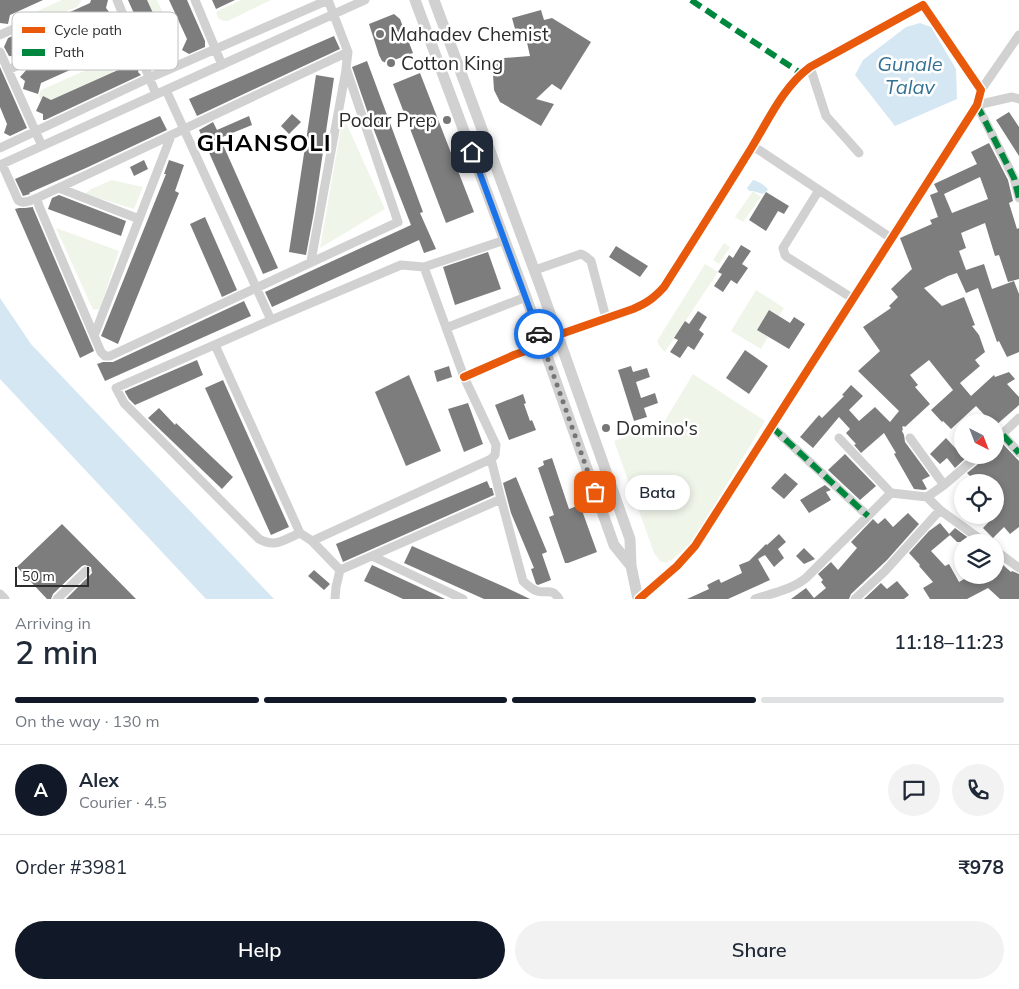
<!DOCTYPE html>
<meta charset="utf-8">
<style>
:root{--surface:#fff;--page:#f2f2f3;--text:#1f2937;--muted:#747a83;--line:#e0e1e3;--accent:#111827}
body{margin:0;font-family:Mulish,sans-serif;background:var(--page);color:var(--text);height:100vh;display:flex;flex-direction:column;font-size:19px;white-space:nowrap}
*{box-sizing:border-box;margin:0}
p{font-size:16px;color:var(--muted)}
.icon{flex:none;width:28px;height:28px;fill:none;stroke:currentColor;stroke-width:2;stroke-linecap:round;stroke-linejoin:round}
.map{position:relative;height:599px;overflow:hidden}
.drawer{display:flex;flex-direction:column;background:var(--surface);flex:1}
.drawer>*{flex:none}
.needle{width:32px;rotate:138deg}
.controls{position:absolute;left:954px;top:414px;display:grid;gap:10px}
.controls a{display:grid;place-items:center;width:50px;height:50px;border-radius:50%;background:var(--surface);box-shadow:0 2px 8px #0003;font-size:25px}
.scale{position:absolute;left:15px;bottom:12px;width:74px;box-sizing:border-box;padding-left:5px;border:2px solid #2c2c2c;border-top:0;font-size:14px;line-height:18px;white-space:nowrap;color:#2c2c2c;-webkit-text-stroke:4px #fff;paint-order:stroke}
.pin{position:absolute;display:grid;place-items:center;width:42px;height:42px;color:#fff;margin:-21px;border-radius:10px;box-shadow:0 2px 8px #0006}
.courier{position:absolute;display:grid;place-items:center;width:50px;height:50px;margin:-25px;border:4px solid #1a73e8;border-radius:50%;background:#fff;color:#222;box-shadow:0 1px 6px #0007}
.bubble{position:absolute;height:35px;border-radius:18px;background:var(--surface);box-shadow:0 2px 8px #0003;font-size:16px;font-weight:600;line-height:35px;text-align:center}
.summary em{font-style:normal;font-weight:600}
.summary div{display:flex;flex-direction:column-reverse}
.summary{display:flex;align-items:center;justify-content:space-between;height:85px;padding:0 15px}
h1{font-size:32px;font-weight:600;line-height:38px}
.bar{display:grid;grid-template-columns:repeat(4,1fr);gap:8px 5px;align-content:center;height:60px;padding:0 15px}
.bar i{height:6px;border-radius:4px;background:var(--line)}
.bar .active{background:var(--accent)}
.bar p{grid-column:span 4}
.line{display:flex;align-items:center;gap:12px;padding:0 15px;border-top:1px solid var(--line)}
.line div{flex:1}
.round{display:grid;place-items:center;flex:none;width:52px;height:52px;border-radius:26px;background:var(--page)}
.primary-button{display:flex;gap:10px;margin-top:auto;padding:10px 15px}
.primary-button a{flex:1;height:58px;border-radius:30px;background:var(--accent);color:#fff;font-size:20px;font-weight:600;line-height:58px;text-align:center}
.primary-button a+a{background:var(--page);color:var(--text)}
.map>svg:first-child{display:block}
.green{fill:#f0f5ea}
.water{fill:#d5e7f2}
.building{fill:#7d7d7d;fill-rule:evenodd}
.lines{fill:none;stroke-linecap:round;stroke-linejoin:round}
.minor{stroke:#d1d1d1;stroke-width:9}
.tertiary{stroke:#d1d1d1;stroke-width:11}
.quiet{stroke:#00873e;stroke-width:6;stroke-dasharray:12 6;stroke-linecap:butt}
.cycleway-casing{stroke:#fff;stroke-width:11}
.cycleway{stroke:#e8590c;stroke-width:8}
.done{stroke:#767676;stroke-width:5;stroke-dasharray:0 9}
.route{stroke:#1a73e8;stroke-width:6}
.poi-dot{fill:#767676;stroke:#fff;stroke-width:2}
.labels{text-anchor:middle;stroke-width:5;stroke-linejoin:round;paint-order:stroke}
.poi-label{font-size:19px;fill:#2c2c2c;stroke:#fff;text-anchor:start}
.water-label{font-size:20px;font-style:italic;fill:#357194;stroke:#fff}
.district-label{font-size:24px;font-weight:bold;letter-spacing:1px;fill:#000;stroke:#fff}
.key{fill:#fff;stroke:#c0c0c0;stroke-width:1}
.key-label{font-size:14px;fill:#2c2c2c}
</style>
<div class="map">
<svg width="1019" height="599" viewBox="0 0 1019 599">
<rect width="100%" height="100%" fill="#fff"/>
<path class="green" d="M62 0H81V1L77 7 25 28 20 26 18 23 22 18Z
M140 0H157L178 45 177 52 172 56Z
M241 0H271L228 21H223L218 18 216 12Z
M102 63C109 64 110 66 113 72L110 77 52 103 41 101 39 96 41 90Z
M343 116 385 209 320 248Z
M112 180 143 187 134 209 85 194 91 189Z
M753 191 761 197 743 222 735 217Z
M56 228 119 251 100 309 93 310Z
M724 243 730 247 719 264 713 260Z
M705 264 718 272 665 352 660 347 657 341Z
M756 290 784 308 779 316 769 310 757 329 768 337 761 349 731 331Z
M693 374 765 421 692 542 673 559 666 563 660 561 654 553 614 441 664 422Z"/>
<path class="water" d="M920 23 931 27 956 69 957 99 895 126 855 75 863 60 906 27Z
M753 180C758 181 765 185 768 190L763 194 753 191H749L747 188Z
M0 298 31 344 274 599H206L0 379Z"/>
<path class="building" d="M0 0H43L10 15 8 24 0 23Z
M91 0H108L106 8 110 13 103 20 97 23 95 20 27 51 26 55 22 57 9 56 4 47 8 38 17 34 19 35 90 3Z
M128 0H147L170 50 177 52 174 60 158 67 148 59 152 54Z
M169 0H187L205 41V47L189 54 182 50 187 39Z
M212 0H235L216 9Z
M541 10 544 20 552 18 591 42 561 90 552 84 536 99 554 104 541 126 500 102 494 90 492 59 530 56 526 38 518 40 512 18Z
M394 14 400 19 413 53 386 63 382 61 379 55 369 24Z
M104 33H119V38L127 42 120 56 111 52V54L108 53 41 83 38 94 23 89 25 81 20 77 29 67 33 65 35 67 102 36V34Z
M334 36 340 49 197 116 189 99Z
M367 61 423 212 420 213 436 249 424 253 419 240 272 307 265 292 411 225 372 125 352 67Z
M136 62 139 69 138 72 141 75 45 120H43V114L36 111 43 96 51 100Z
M0 67 27 128 10 136 4 133 7 124 0 107Z
M420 73 474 212 446 223 393 84Z
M316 75 334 78 314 212 306 255 289 252Z
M1009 112 1019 127V156L996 120Z
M292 114 301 122 289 134 281 126Z
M160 116 167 130 86 168 29 193 30 194 23 196 15 179Z
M249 116 252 125 220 138 278 268 263 274 199 130 213 122 217 130Z
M989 143 1008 180 1013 201 1009 203 1017 229 1019 228V279L1008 282 999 255 995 256 985 223 961 233 966 248 959 251 966 270 984 264 992 289 1014 281 1019 294V352L1007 357 999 341 997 342 978 288 966 293 957 273 948 276 924 288 942 306 964 297 975 325 972 326 979 335 985 352 975 360 980 366 960 383 971 396 994 375 995 377 1009 372 1015 379 1007 384 1019 397V405L995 426V422H991L976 406 951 429 943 421 942 422 931 410 953 390 929 360 910 375 918 385 915 387 930 404 905 427 904 426 902 427 903 429 902 431 904 435 905 442 930 476 922 480 927 489 924 490 914 489 894 454 896 453 884 433 861 453 854 445 856 444 846 433 850 429 839 417 813 448 800 437 819 415 822 418 844 396 842 395 851 385 863 396 849 410 859 421 875 407 890 422 899 411 858 371 880 351 863 327 891 308 889 306 898 297 891 289 912 269 900 238 932 224 930 220 938 217 930 195 938 192 934 184 977 164 971 152ZM980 177 988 199 952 213 944 194Z
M144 160 148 169 134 176 130 167Z
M169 160 184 165 175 191 179 193 118 344 101 336 166 174H164Z
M766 192 789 206 784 214 778 211 766 231 749 220Z
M59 195 126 221 121 236 48 209 52 198Z
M33 208 94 351 80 358 15 209 19 208H25L33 207Z
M205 217 237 290 222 297 190 224Z
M741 245 751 251 742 264 748 268 737 284 731 280 723 292 714 286 722 274 718 272 729 255 733 258Z
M616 246 648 266 640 277 609 257Z
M488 252 501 289 455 305 443 267Z
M244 301 251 316 105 381 97 364 103 362H113Z
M769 310 790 323 794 317 805 324 789 349 757 330Z
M698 311 707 317 699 330 704 334 694 350 688 346 680 358 670 352 678 340 674 338 685 321 689 324Z
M745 350 768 366 749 394 726 378Z
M197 360 203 375 135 405 129 399 125 392V391Z
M449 366 452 377 437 382 434 371Z
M631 366 633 372 647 368 650 377 636 382 641 398 655 393 658 403 644 408 647 417 634 421 618 370Z
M409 375 441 451 406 466 375 392Z
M223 380 289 527 271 535 205 388Z
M523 394 526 403 524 404 530 421 532 420 536 430 509 440 495 405Z
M468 403 483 444 464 452 448 409Z
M159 408 175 425 176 423 233 477 222 489 148 418Z
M946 438 958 451 962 447V455H969L955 468 947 458 940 464 930 454Z
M1002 443 1019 461V527L1010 534 1004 527 993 538 983 528 1002 508 995 500V496L999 492 995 487V482H976L967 473 983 460 985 455H995V450Z
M845 454 876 486 860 500 828 470Z
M552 458 569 509 580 505 597 552 568 563H565L549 517 554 515 538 468 544 465 543 461Z
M785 473 798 484 784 499 771 488Z
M516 477 547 552 542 554 551 580 538 585 536 584 531 569 534 568 511 513 503 483Z
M487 481 490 488H492L494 495 343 562 336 544Z
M825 485 831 490 826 492 831 500 809 513 800 500Z
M908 513 919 524 887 560 851 594 849 599H791L806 588 814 598 826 588 821 582 823 580 818 574 831 562 838 570 857 548 851 542 873 519 878 524 885 518 893 527Z
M940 523 950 535 931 551 945 566 949 564 959 582 971 575H995V558L1011 572 1012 571 1019 574V599H1000L988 588 967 599H930L923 588 933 582 919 566 920 565 909 553 929 531Z
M62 524 74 536 136 599H66L92 573 91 567 85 565 82 566 53 594 51 599H47L17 567Z
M955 528 974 542H957L949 534Z
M779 534 786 542 778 549 784 558 774 567 765 555 758 559 770 580 728 599H687L709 589 707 585 719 579 721 583 742 573 739 565 749 561 766 544 767 545Z
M412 546 507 588 530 599H484L404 563Z
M804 548 815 559 804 564 796 556Z
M372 565 445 599H403L364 581Z
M314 570 330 584 324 590 308 576Z
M897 581 909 595 904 599H864L881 583 887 589Z"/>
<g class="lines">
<path class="minor" d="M117 0 156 94
M195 0 222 65
M328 0 348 52
M0 35 18 27
M0 52 42 146
M348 52 346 68 398 222 110 356H105L101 352 39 206 37 198Z
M810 67 826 116 859 153
M8 70 124 17
M166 90 271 320
M981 90 1019 35
M977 105 1014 178 1019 198
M977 105 1012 97 1019 99
M753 146 891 238
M0 148 149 78 328 0
M2 164 18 200C23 205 32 200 37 198
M0 165 365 0
M59 188 139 219
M819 190 783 248 785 255 787 257 852 298
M311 261 346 70
M535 270 581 254 585 256 591 261 606 318
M446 328 526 297
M94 336 171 136
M215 345 300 533 312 541 340 570
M464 377 514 355 543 345 558 335 633 309C647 303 654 298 664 287 694 240 723 194 752 147 769 119 783 87 810 67L923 5 981 90 977 105C882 251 790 400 695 546L677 566 639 599
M772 427 868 516
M1003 435 1019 453
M839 438 891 493
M910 438 944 485
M995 441 1019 418
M927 497 944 485 979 455
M501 499 523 581C527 585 531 589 537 591 546 594 552 587 559 599
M300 533C283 540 276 548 259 539L124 403 116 388 271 320 401 265 424 267 505 240
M312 541 491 459 495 455 496 445 464 377 424 267
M995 550 1019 568
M372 556 463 599
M340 570 501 499 491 459
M0 594 5 599
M57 599 86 571
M335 599 336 587 340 570
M755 599C773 593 791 590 806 578L891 493 927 497 940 510 984 542
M855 599 885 571 940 510"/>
<path class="tertiary" d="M415 0 526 297 614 545 631 566
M434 0 542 291 630 539 631 566 638 599"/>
<path class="quiet" d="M691 0 802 74
M977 105 1014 178 1019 198
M772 427 868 516
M1003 435 1019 453"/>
<g class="cycleway-casing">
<path id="cycleway" d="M464 377 514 355 543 345 558 335 633 309C647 303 654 298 664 287 694 240 723 194 752 147 769 119 783 87 810 67L923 5 981 90 977 105C882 251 790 400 695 546L677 566 639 599"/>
</g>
<use href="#cycleway" class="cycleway"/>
</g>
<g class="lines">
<path class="done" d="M539 334 595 492"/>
<path class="route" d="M472 152 539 334"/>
</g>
<g class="poi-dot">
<circle cx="380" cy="34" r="5"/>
<circle cx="391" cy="63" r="5"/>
<circle cx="447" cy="120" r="5"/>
<circle cx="606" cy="428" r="5"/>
</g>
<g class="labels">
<g class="poi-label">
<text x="390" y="41">Mahadev Chemist</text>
<text x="401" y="70">Cotton King</text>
<text x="437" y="127" text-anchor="end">Podar Prep</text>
<text x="616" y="435">Domino's</text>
</g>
<g class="water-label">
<text x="910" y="71">Gunale<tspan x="910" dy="23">Talav</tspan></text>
</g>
<g class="district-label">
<text x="264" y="151">GHANSOLI</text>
</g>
</g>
<rect x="12" y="12" width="166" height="58" rx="8" class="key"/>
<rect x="22" y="27" width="23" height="6" fill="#e8590c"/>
<rect x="22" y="49" width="23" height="7" fill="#00873e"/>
<g class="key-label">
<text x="54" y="35">Cycle path</text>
<text x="54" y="57">Path</text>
</g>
</svg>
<div class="controls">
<a><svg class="needle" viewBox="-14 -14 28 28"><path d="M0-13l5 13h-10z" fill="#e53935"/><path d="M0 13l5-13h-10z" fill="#747a83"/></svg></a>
<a><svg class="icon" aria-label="locate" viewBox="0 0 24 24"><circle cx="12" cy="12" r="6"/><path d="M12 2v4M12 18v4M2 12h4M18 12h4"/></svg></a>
<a><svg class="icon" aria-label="layers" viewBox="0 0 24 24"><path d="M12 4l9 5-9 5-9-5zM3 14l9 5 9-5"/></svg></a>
</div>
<div class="scale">50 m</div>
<div class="pin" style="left:595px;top:492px;background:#ea580c"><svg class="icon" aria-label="bag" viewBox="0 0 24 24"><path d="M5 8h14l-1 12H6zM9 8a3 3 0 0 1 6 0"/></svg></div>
<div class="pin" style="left:472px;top:152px;background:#1f2937"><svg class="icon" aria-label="home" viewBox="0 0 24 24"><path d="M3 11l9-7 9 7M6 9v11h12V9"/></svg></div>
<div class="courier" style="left:539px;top:334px"><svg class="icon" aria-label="car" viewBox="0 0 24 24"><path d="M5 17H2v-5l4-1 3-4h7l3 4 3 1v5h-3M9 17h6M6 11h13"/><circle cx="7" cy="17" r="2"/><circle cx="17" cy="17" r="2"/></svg></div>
<div class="bubble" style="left:625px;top:475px;width:65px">Bata</div>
</div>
<section class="drawer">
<div class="summary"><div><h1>2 min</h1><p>Arriving in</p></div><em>11:18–11:23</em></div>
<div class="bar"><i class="active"></i><i class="active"></i><i class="active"></i><i></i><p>On the way · 130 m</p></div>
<div class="line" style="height:90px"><b class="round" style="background:var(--accent);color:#fff">A</b><div><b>Alex</b><p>Courier · 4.5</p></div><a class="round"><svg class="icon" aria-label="chat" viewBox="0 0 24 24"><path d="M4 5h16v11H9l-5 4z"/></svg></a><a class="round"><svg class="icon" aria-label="phone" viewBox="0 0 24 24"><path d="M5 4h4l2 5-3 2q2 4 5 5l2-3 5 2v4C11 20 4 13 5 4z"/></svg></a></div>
<div class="line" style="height:65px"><div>Order #3981</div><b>₹978</b></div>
<div class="primary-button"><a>Help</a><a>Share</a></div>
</section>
